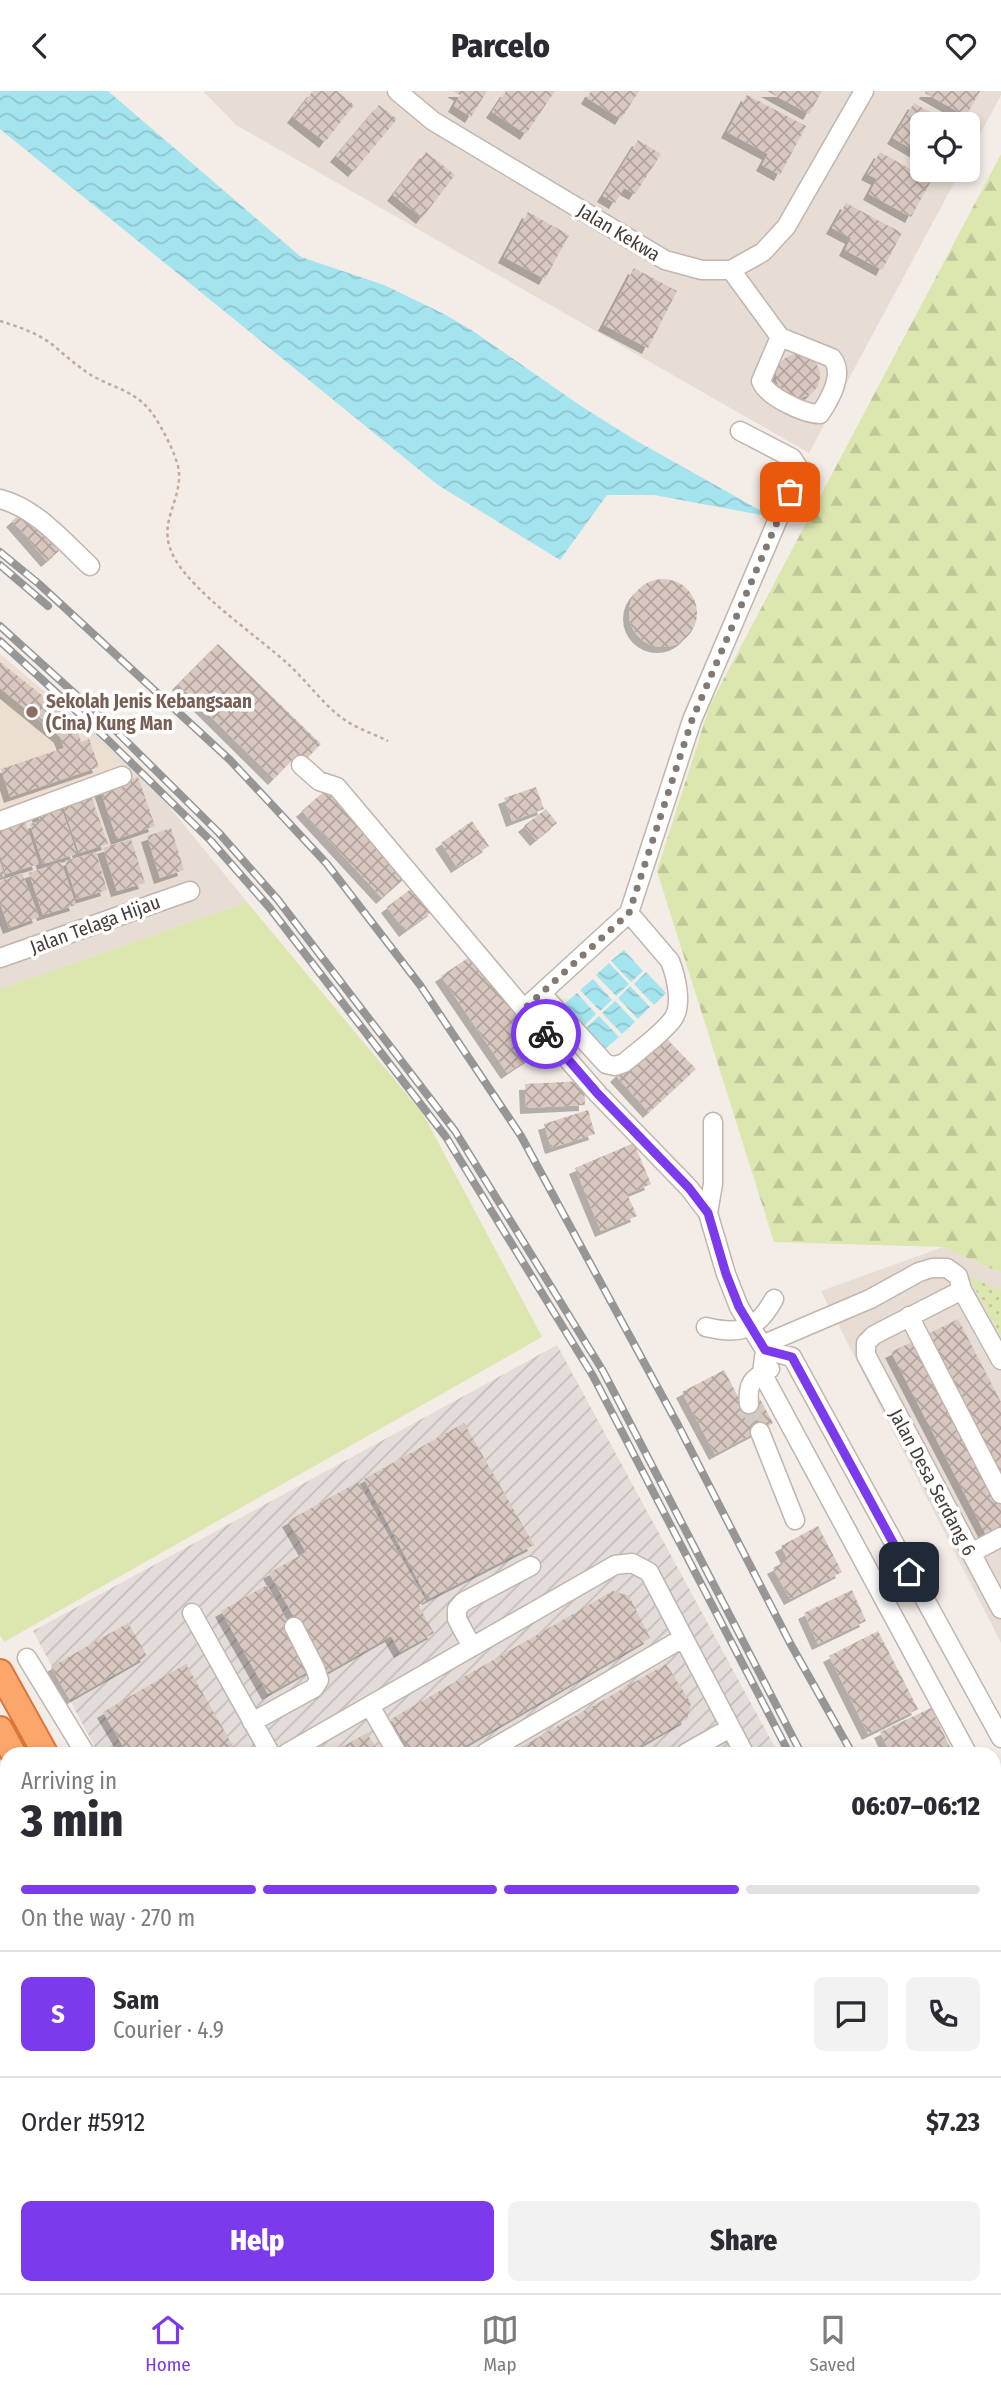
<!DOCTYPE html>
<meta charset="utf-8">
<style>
:root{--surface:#fff;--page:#f2f2f3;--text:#2b2b33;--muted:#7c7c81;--line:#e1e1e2;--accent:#7c3aed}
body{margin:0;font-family:"Fira Sans Condensed",sans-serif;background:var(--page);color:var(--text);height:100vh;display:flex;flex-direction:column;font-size:26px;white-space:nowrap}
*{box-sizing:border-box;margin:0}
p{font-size:23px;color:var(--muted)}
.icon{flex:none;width:38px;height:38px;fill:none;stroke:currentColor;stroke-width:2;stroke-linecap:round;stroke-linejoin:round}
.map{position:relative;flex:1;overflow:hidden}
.details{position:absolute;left:0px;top:1656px;width:1001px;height:548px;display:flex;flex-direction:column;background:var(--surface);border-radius:21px 21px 0 0;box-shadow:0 4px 10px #0003}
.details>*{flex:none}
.fabs{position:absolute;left:910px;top:21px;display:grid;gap:14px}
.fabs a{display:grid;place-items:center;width:70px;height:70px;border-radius:10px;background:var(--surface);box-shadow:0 4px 10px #0003;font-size:35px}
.pin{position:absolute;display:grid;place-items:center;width:60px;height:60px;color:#fff;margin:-30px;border-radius:14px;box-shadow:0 4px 10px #0006}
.courier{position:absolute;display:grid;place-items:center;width:70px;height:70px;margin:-35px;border:5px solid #7c3aed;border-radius:50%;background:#fff;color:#222;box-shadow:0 2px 9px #0007}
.overview em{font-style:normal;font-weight:800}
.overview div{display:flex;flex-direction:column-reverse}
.overview{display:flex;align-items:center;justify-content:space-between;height:119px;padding:0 21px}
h1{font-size:46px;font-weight:800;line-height:52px}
.bar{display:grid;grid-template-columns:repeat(4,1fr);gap:10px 7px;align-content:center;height:84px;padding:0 21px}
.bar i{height:9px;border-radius:5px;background:var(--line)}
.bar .active{background:var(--accent)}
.bar p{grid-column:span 4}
.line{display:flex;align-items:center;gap:18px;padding:0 21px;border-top:2px solid var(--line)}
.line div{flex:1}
.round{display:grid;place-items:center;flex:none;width:74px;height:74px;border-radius:10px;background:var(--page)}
.cta{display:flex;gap:14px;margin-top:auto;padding:14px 21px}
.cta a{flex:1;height:80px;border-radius:10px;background:var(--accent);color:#fff;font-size:28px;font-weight:800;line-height:80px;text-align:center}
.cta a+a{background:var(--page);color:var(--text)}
header{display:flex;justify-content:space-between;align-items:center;height:91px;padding:0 21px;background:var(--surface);font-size:32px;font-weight:800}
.menu{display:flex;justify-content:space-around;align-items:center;height:98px;border-top:2px solid var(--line);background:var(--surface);font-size:19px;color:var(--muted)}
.menu a{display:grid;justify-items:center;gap:4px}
.menu .active{color:var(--accent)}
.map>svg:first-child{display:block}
.residential{fill:#e7ddd5}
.industrial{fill:url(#industrial-furrows)}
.education{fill:#ecded1}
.green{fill:#dce7b0}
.forest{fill:url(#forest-firs)}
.park{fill:url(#park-dots)}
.water{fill:url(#water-waves)}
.building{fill:url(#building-cross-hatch);filter:url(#shadow)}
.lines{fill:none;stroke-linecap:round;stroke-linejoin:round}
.minor-tunnel{stroke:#d0c9c4;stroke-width:18;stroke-dasharray:18 9;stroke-linecap:butt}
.minor-casing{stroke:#c2b5ad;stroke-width:21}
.major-casing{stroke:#e29d67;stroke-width:24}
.highway-casing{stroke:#db7639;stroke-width:28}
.path{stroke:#c0aa9b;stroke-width:2.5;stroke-dasharray:3.5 3.5;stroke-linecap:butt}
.minor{stroke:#fff;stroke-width:18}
.major{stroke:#fcc597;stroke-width:21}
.highway{stroke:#fba66a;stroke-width:24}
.rail-casing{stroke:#969696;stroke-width:8}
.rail{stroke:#fff;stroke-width:5;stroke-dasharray:16;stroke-linecap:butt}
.done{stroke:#837a74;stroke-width:7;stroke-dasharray:0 12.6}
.route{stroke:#7c3aed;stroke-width:9}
.education-dot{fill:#8d6e63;stroke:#fff;stroke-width:2.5}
.labels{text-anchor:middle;stroke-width:7;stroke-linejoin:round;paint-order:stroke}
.street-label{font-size:19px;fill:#463c36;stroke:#fff}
.education-label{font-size:19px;font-weight:bold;fill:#785e54;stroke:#fff;text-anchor:start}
</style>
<header><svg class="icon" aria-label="back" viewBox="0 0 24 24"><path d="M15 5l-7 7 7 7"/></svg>Parcelo<svg class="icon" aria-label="heart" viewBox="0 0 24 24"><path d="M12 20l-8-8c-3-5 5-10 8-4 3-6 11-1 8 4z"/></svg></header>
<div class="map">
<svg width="1001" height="2202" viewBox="0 0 1001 2202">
<defs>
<pattern id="industrial-furrows" width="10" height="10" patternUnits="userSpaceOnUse" patternTransform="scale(1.75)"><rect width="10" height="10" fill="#e3dcd9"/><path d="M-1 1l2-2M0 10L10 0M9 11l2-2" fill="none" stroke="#c4bebb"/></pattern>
<pattern id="forest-firs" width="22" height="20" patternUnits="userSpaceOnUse" patternTransform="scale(1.75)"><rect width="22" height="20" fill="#dce7b0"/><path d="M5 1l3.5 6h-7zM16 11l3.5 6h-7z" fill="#bec798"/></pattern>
<pattern id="park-dots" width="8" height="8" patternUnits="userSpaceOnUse" patternTransform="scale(1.75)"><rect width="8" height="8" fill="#dce7b0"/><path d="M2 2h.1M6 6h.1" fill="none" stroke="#bec798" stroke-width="1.8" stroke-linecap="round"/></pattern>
<pattern id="water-waves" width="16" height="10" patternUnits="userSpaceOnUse" patternTransform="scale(1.75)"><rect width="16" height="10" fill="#a4e4ef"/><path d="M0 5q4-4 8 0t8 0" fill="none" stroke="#8fc4ce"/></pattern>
<pattern id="building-cross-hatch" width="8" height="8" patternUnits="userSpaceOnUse" patternTransform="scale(1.75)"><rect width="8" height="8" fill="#d8c8c0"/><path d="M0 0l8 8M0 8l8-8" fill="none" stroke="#b1a49d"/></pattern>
<filter id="shadow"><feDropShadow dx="-6" dy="6" stdDeviation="0" flood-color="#0004"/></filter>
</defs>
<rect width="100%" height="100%" fill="#f3ece7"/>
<path class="residential" d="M203 0H1001V4L968 66V33H922V79H961L809 362 236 34Z
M0 563 145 686 247 811 0 898Z
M943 1156 1001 1182V1552L821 1200Z
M994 2082 1001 2095V2202H433L429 2196H994Z"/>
<path class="industrial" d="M557 1254 778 1662H98L33 1540Z"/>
<path class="education" d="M2 565 126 675 0 721V566Z
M0 2081 7 2092V2196H92L94 2202H0Z"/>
<path class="green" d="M247 811 423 1023 542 1246 4 1551 0 1544V898Z"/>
<path class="forest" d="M1001 63V1182L943 1156 774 1151 657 780 710 614Z"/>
<path class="park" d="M968 1185 1001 1199V1245Z"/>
<path class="water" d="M0 0H108L301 166 384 194 444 223 473 240 581 315 635 349 772 426 654 404H607L560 469 438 394 0 38Z
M624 859 643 880 631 891 611 870Z
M609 872 629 893 616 905 596 884Z
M646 881 666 902 654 914 634 893Z
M593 888 612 909 600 920 580 899Z
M630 895 650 916 638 928 618 907Z
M577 902 596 923 584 935 564 913Z
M615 910 635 931 622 943 602 922Z
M599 925 619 946 606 957 586 937Z"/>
<path class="building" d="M313 0H337L354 14 325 51 293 26Z
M453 0H487L471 26 454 15 460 4Z
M506 0H555L526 43 492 21Z
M591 0H639L621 28 587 7Z
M767 0H822L809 23Z
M926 0H980L966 25 925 2Z
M747 4 806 35 780 84 762 74 768 63 727 41Z
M914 12 951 33H922V64L893 47Z
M379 14 397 28 354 80 336 65Z
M638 49 661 63 635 103 624 97 615 112 603 105Z
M426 61 455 84 422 127 393 104Z
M880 61 931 90 911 126 869 103 877 88 867 83Z
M846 112 902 142 882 179 845 159 851 147 832 137Z
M528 121 569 144 545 188 504 166Z
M634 177 677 200 648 257 604 234Z
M776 285a22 22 0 1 1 44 0a22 22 0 1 1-44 0Z
M24 420 59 460 47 470 12 430Z
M629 522a34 34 0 1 1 68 0a34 34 0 1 1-68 0Z
M218 553 321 653 306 668 299 662 274 688 178 593Z
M0 571 68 625 64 632 78 640 81 651 89 648 99 676 10 706 1 678 64 657 60 646 0 597Z
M138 686 155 735 117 748 100 698Z
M329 696 409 783 382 807 302 720Z
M536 696 544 718 512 730 504 707Z
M90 702 108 753 79 762 62 712Z
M60 713 77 763 43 773 30 733 40 730 37 720Z
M546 718 557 732 536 749 524 735Z
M24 727 39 773 6 783 0 764V734Z
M472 730 489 755 457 776 441 752Z
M171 737 184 779 160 787 147 745Z
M131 748 145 792 117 800 103 757Z
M96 761 107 799 77 808 65 770Z
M0 770 5 785 0 787Z
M61 771 76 814 43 824 29 782Z
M22 782 39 826 9 837 0 812V790Z
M416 794 434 819 405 840 387 816Z
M474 863 540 960 507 982 441 885Z
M662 943 696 978 649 1021 616 985Z
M584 990 585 1014 526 1017 525 993Z
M588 1019 595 1043 551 1057 544 1033Z
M634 1052 651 1093 627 1103 637 1125 601 1140 575 1077Z
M958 1228 1001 1311V1389L926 1244Z
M918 1248 1001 1406V1437L986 1444 891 1261Z
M724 1279 744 1317 760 1308 773 1332 715 1363 682 1301Z
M464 1332 534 1454 428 1508 364 1388Z
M358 1391 426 1510 418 1514 434 1542 400 1561 391 1545 326 1582 269 1482 306 1461 288 1430Z
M818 1435 842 1481 790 1508 773 1477 788 1469 781 1455Z
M267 1494 314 1577 268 1603 221 1520Z
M852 1499 866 1530 818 1553 804 1522Z
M613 1500 629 1505 650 1547 453 1662H411L391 1628Z
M128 1532 147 1565 70 1609 51 1576Z
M878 1540 918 1618 868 1643 829 1565Z
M186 1573 236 1660 232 1662H127L103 1621Z
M666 1573 691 1612 687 1628 628 1662H511Z
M931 1617 953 1662H890L880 1641Z
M367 1642 379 1662H330L351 1651Z
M994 1742 1001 1755V1801L994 1805Z
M994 2141 1001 2154 999 2202H851L862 2196H994Z
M476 2196H558L562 2202H480Z
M571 2196H655L647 2202H576Z"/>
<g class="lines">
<path class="minor-tunnel" d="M749 1313 760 1341"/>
<g class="minor-casing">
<path id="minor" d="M397 0 433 30 665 169 702 179H731L763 161 786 136 864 0
M731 179 780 246 832 267C845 283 830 308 820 323 804 323 766 305 761 290L780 246
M0 408C36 417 64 451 90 475
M301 674 319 690 337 696 524 918 598 1003 689 1097 708 1122 726 1183 739 1216 765 1259
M0 730 122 685
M0 867 190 800
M542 903 606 973 615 975 624 972C638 960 662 943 673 928 683 914 676 885 670 870L629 822
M524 918 629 822 692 629 796 386 798 376 792 367 740 340
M708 1122 713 1093V1031
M962 1199 874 1244 866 1252V1264L1001 1518
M909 1225 1001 1403
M706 1236C739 1244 757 1240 774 1208
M762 1254 870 1208 919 1181 932 1177H947L958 1185 962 1199 1001 1269
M749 1313C747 1293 752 1287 770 1278
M760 1341 795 1429
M971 1462 1001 1446
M192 1522 270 1662
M472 1556 457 1528V1518L463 1511 531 1475
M27 1567 85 1662
M370 1615 397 1662
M252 1631 314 1597 319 1589 315 1577 294 1536
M287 1662 615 1474 632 1472 649 1481 744 1662
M485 1662 683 1547
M686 1662 730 1637
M967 1662 762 1282 765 1259 792 1266 1001 1647
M994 1712 1001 1725
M994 2116 1001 2129
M194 2196 196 2202
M457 2196 461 2202
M682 2196 686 2202
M767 2196 770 2202
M652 2202 659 2196
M801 2202 811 2196"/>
</g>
<g class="major-casing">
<path id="major" d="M0 1954 7 1966
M0 1993 7 2005
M112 2196 115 2202
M136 2196 139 2202"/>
</g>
<g class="highway-casing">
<path id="highway" d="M0 1581 45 1662
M0 1638 13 1662
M0 1761 7 1773
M0 1836 7 1847
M213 2196 217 2202
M257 2196 261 2202
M351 2196 355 2202
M388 2196 391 2202"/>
</g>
<path class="path" d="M0 230C17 235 34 241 49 251 63 262 75 274 91 284 109 295 131 299 146 315 157 325 178 366 179 381 181 414 155 433 175 468 196 504 256 544 288 573 307 590 325 616 345 629 358 638 374 643 388 650"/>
<use href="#minor" class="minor"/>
<use href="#major" class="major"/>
<use href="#highway" class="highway"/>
<g class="rail-casing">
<path id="rail" d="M0 461 39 493 230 669 327 773 420 894 521 1045 678 1334 790 1552 852 1662
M0 474 48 515
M0 535 115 639 219 742 278 809 455 1040 603 1280 801 1662
M0 550 107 648 211 750 269 816 446 1046 593 1285 789 1662
M994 1918 1001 1931
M994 1936 1001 1950
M994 2034 1001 2048
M994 2059 1001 2072"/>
</g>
<use href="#rail" class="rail"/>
</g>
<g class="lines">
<path class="done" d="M546 943 524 918 629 822 692 629 790 401"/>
<path class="route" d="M546 943 598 1003 689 1097 708 1122 726 1183 739 1216 765 1259 792 1266 909 1481"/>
</g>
<circle class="education-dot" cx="32" cy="621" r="7"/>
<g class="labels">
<g class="street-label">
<text transform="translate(619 141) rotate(31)" y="7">Jalan Kekwa</text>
<text transform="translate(95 833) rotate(-20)" y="7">Jalan Telaga Hijau</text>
<text transform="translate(933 1391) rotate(62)" y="7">Jalan Desa Serdang 6</text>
</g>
<g class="education-label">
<text x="46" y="617">Sekolah Jenis Kebangsaan<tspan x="46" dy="22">(Cina) Kung Man</tspan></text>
</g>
</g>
</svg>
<div class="fabs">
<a><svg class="icon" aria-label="locate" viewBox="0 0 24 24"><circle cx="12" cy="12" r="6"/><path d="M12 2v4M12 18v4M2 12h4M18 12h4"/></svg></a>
</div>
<div class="pin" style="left:790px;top:401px;background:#ea580c"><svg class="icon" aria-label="bag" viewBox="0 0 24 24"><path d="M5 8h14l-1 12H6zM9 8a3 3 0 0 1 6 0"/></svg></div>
<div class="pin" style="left:909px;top:1481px;background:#1f2937"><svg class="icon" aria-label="home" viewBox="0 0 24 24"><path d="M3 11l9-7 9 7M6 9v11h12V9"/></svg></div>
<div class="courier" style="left:546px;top:943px"><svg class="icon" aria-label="bike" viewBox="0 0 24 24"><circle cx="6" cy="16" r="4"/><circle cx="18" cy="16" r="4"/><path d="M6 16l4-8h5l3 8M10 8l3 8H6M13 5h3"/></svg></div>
<section class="details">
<div class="overview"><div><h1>3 min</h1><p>Arriving in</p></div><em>06:07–06:12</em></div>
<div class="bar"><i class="active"></i><i class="active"></i><i class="active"></i><i></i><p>On the way · 270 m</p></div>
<div class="line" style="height:126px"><b class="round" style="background:var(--accent);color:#fff">S</b><div><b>Sam</b><p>Courier · 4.9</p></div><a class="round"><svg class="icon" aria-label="chat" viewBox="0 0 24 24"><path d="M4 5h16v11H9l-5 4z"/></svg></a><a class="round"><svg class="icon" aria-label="phone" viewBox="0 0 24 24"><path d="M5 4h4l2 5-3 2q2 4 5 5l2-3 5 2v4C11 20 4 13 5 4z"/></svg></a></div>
<div class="line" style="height:91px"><div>Order #5912</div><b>$7.23</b></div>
<div class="cta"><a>Help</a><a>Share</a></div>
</section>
</div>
<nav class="menu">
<a class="active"><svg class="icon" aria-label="home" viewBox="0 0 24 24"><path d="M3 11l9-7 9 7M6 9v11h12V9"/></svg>Home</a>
<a><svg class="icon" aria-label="map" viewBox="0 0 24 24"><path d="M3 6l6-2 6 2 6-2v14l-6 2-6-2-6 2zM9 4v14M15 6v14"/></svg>Map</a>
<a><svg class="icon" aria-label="saved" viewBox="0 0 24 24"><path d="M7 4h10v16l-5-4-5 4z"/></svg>Saved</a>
</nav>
